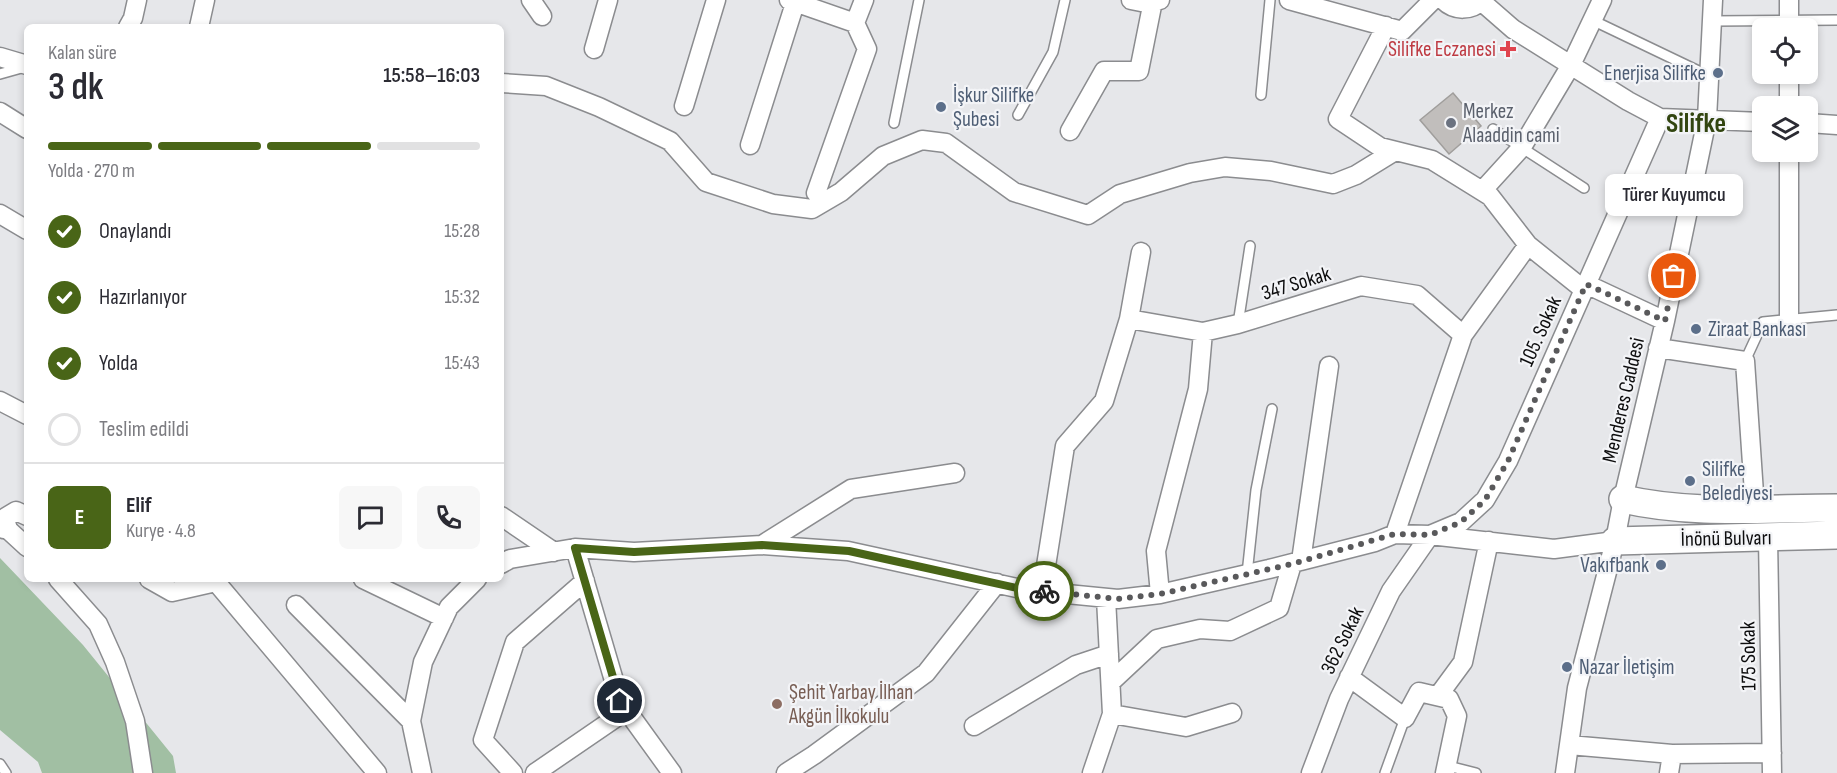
<!DOCTYPE html>
<html lang="tr">
<meta charset="utf-8">
<style>
:root{--surface:#fff;--page:#f7f7f7;--text:#2b2b33;--muted:#7c7c81;--line:#e1e1e2;--accent:#496517}
body{margin:0;font-family:"Sofia Sans Condensed",sans-serif;background:var(--page);color:var(--text);height:100vh;display:flex;flex-direction:column;font-size:22px;white-space:nowrap}
*{box-sizing:border-box;margin:0}
p{font-size:20px;color:var(--muted)}
.icon{flex:none;width:33px;height:33px;fill:none;stroke:currentColor;stroke-width:2;stroke-linecap:round;stroke-linejoin:round}
.map{position:relative;flex:1;overflow:hidden}
.details{position:absolute;left:24px;top:24px;width:480px;height:558px;display:flex;flex-direction:column;background:var(--surface);border-radius:9px;box-shadow:0 3px 9px #0003}
.details>*{flex:none}
.controls{position:absolute;left:1752px;top:18px;display:grid;gap:12px}
.controls a{display:grid;place-items:center;width:66px;height:66px;border-radius:9px;background:var(--surface);box-shadow:0 3px 9px #0003;font-size:30px}
.pin{position:absolute;display:grid;place-items:center;width:51px;height:51px;color:#fff;margin:-26px;border:3px solid #fff;border-radius:50%;box-shadow:0 2px 6px #0007}
.courier{position:absolute;display:grid;place-items:center;width:60px;height:60px;margin:-30px;border:4px solid #496517;border-radius:50%;background:#fff;color:#222;box-shadow:0 2px 8px #0007}
.bubble{position:absolute;height:42px;border-radius:9px;background:var(--surface);box-shadow:0 3px 9px #0003;font-size:20px;font-weight:600;line-height:42px;text-align:center}
.summary em{font-style:normal;font-weight:600}
.summary div{display:flex;flex-direction:column-reverse}
.summary{display:flex;align-items:center;justify-content:space-between;height:102px;padding:0 24px}
h1{font-size:39px;font-weight:600;line-height:45px}
.bar{display:grid;grid-template-columns:repeat(4,1fr);gap:9px 6px;align-content:center;height:72px;padding:0 24px}
.bar i{height:8px;border-radius:4px;background:var(--line)}
.bar .active{background:var(--accent)}
.bar p{grid-column:span 4}
.line{display:flex;align-items:center;gap:15px;padding:0 24px;border-top:2px solid var(--line)}
.line div{flex:1}
.round{display:grid;place-items:center;flex:none;width:63px;height:63px;border-radius:9px;background:var(--page)}
ol{padding:0 24px;list-style:none}
li{display:flex;align-items:center;gap:18px;height:66px}
li p{margin-inline-start:auto}
li .icon{padding:6px;border-radius:50%;background:var(--accent);color:#fff;stroke-width:4}
li:last-child{color:var(--muted)}
li i{width:33px;height:33px;border:3px solid var(--line);border-radius:50%}
.map>svg:first-child{display:block}
.green{fill:#a1bfa3}
.building{fill:#c1bebc;stroke:#a09e9c;stroke-width:1.5}
.lines{fill:none;stroke-linecap:round;stroke-linejoin:round}
.lane-casing{stroke:#8b8c8f;stroke-width:12}
.street-casing{stroke:#8b8c8f;stroke-width:21}
.secondary-casing{stroke:#8b8c8f;stroke-width:27}
.primary-casing{stroke:#8b8c8f;stroke-width:30}
.lane{stroke:#fff;stroke-width:9}
.street{stroke:#fff;stroke-width:18}
.secondary{stroke:#fff;stroke-width:24}
.primary{stroke:#fff;stroke-width:27}
.done{stroke:#59595b;stroke-width:6;stroke-dasharray:0 10.8}
.route{stroke:#496517;stroke-width:8}
.health-dot{fill:#e0444e;stroke:#f3f4f7;stroke-width:2}
.service-dot{fill:#5c6f8a;stroke:#f3f4f7;stroke-width:2}
.worship-dot{fill:#6b7280;stroke:#f3f4f7;stroke-width:2}
.education-dot{fill:#8d6e63;stroke:#f3f4f7;stroke-width:2}
.labels{text-anchor:middle;stroke-width:4.5;stroke-linejoin:round;paint-order:stroke}
.health-label{font-size:21px;fill:#be3a42;stroke:#f3f4f7;text-anchor:end}
.service-label{font-size:21px;fill:#4e5e75;stroke:#f3f4f7;text-anchor:start}
.worship-label{font-size:21px;fill:#5b616d;stroke:#f3f4f7;text-anchor:start}
.street-label{font-size:21px;fill:#0d0d0e;stroke:#f3f4f7}
.education-label{font-size:21px;fill:#785e54;stroke:#f3f4f7;text-anchor:start}
.district-label{font-size:27px;font-weight:bold;fill:#324510;stroke:#f3f4f7}
</style>
<div class="map">
<svg width="1837" height="773" viewBox="0 0 1837 773">
<rect width="100%" height="100%" fill="#e6e7ea"/>
<path class="green" d="M0 558 83 645 173 756 176 773H42L38 762 0 730Z"/>
<path class="building" d="M1453 93 1481 126 1449 154 1420 120Z"/>
<g class="lines">
<g class="lane-casing">
<path id="lane" d="M1592 20 1709 76
M1712 21 1837 20
M0 74 25 67
M1261 95 1270 0
M1018 115 1053 52 1065 0
M894 123 919 0
M1493 129 1584 188
M1238 324 1250 246
M1745 361 1763 322 1837 315
M1247 574 1256 490 1272 409
M0 764 6 773
M1448 766 1476 773
M1385 773 1405 718"/>
</g>
<g class="street-casing">
<path id="street" d="M531 0 542 16
M789 0 855 23
M1131 0 1141 2 1160 0
M1289 0 1402 31 1433 0
M1443 0C1455 12 1471 11 1483 0
M1789 0V28
M1482 2 1513 29 1628 101 1660 118 1762 122
M1386 26 1338 119 1380 147 1432 160 1490 196 1528 245 1583 289
M128 27 133 18 137 0
M199 27 205 0
M594 49 608 0
M0 57 27 65
M1789 74V106
M501 83 546 86 599 107 670 141 706 182 773 204 812 209 841 192 883 156 922 140 946 143 1014 192 1088 215 1120 194 1190 173 1225 167 1271 171 1333 184 1356 175 1395 151
M684 106 716 0
M0 112 27 129
M1808 123 1837 125
M1070 131 1104 71H1139L1153 1
M750 145 796 0
M1789 152V319
M1482 191 1522 147 1571 65 1602 0
M816 193 867 49 855 23 864 0
M0 214 27 230
M1586 284 1665 321
M1129 319 1203 332 1238 324 1361 286 1417 295 1463 335
M1658 348 1745 361 1755 508
M0 401 27 415
M27 516 16 511 6 517 4 526 27 547
M501 516 554 552
M1395 534 1463 335 1528 245
M1768 538 1772 773
M762 545 851 489 955 473
M575 548 620 701 672 773
M1301 561 1329 366
M501 564 510 559 575 548 634 552 762 545 848 551 1026 590 1118 599 1160 594 1269 569 1375 542 1395 534 1430 535 1554 549 1615 541
M58 579 98 624 115 662 135 721 143 773
M149 579 172 592 216 582 377 773
M363 579 444 618
M1042 591 1065 446 1104 401 1129 319 1141 252
M1160 594 1156 551 1198 389 1203 332
M296 605 411 721
M1349 677 1405 718 1419 692 1449 699 1457 716 1445 773
M1111 682 1157 639 1200 629 1230 631 1279 608 1292 564
M1438 696 1463 662 1489 541
M1112 714 1186 727 1232 713
M974 726 1076 665 1109 654
M1569 745 1672 754 1772 753
M422 773 411 721 423 662 449 607 477 579
M513 773 483 740 515 642 585 581
M535 773 627 710
M786 773 814 755 926 673 997 583
M1092 773 1112 714 1106 598
M1311 773 1339 699 1391 591 1430 535 1461 522 1485 500 1508 461 1660 118
M1565 773 1577 688 1615 541 1623 499 1665 321 1707 119 1713 0
M1669 773 1672 754"/>
</g>
<g class="secondary-casing">
<path id="secondary" d="M0 523 4 526"/>
</g>
<g class="primary-casing">
<path id="primary" d="M1623 499C1692 515 1766 508 1837 508
M1615 541 1837 535"/>
</g>
<use href="#lane" class="lane"/>
<use href="#street" class="street"/>
<use href="#secondary" class="secondary"/>
<use href="#primary" class="primary"/>
</g>
<g class="lines">
<path class="done" d="M1044 591 1118 599 1160 594 1292 564 1395 534 1430 535 1461 522 1485 500 1508 461 1586 284 1665 321 1674 276"/>
<path class="route" d="M620 701 575 548 634 552 762 545 849 551 1026 590 1044 591"/>
</g>
<path class="health-dot" d="M1505 40h6v6h6v6h-6v6h-6v-6h-6v-6h6z"/>
<g class="service-dot">
<circle cx="1718" cy="73" r="6"/>
<circle cx="941" cy="107" r="6"/>
<circle cx="1696" cy="329" r="6"/>
<circle cx="1690" cy="481" r="6"/>
<circle cx="1661" cy="565" r="6"/>
<circle cx="1567" cy="667" r="6"/>
</g>
<circle class="worship-dot" cx="1451" cy="123" r="6"/>
<circle class="education-dot" cx="777" cy="704" r="6"/>
<g class="labels">
<g class="health-label">
<text x="1496" y="56">Silifke Eczanesi</text>
</g>
<g class="service-label">
<text x="1706" y="80" text-anchor="end">Enerjisa Silifke</text>
<text x="953" y="102">İşkur Silifke<tspan x="953" dy="24">Şubesi</tspan></text>
<text x="1708" y="336">Ziraat Bankası</text>
<text x="1702" y="476">Silifke<tspan x="1702" dy="24">Belediyesi</tspan></text>
<text x="1649" y="572" text-anchor="end">Vakıfbank</text>
<text x="1579" y="674">Nazar İletişim</text>
</g>
<g class="worship-label">
<text x="1463" y="118">Merkez<tspan x="1463" dy="24">Alaaddin cami</tspan></text>
</g>
<g class="street-label">
<text transform="translate(1296 283) rotate(-17)" y="7">347 Sokak</text>
<text transform="translate(1540 331) rotate(-66)" y="7">105. Sokak</text>
<text transform="translate(1623 400) rotate(-77)" y="7">Menderes Caddesi</text>
<text transform="translate(1726 538) rotate(-1)" y="7">İnönü Bulvarı</text>
<text transform="translate(1342 640) rotate(-64)" y="7">362 Sokak</text>
<text transform="translate(1748 656) rotate(-91)" y="7">175 Sokak</text>
</g>
<g class="education-label">
<text x="789" y="699">Şehit Yarbay İlhan<tspan x="789" dy="24">Akgün İlkokulu</tspan></text>
</g>
<g class="district-label">
<text x="1696" y="132">Silifke</text>
</g>
</g>
</svg>
<div class="controls">
<a><svg class="icon" aria-label="locate" viewBox="0 0 24 24"><circle cx="12" cy="12" r="6"/><path d="M12 2v4M12 18v4M2 12h4M18 12h4"/></svg></a>
<a><svg class="icon" aria-label="layers" viewBox="0 0 24 24"><path d="M12 4l9 5-9 5-9-5zM3 14l9 5 9-5"/></svg></a>
</div>
<div class="pin" style="left:1674px;top:276px;background:#ea580c"><svg class="icon" aria-label="bag" viewBox="0 0 24 24"><path d="M5 8h14l-1 12H6zM9 8a3 3 0 0 1 6 0"/></svg></div>
<div class="pin" style="left:620px;top:701px;background:#1f2937"><svg class="icon" aria-label="home" viewBox="0 0 24 24"><path d="M3 11l9-7 9 7M6 9v11h12V9"/></svg></div>
<div class="courier" style="left:1044px;top:591px"><svg class="icon" aria-label="bike" viewBox="0 0 24 24"><circle cx="6" cy="16" r="4"/><circle cx="18" cy="16" r="4"/><path d="M6 16l4-8h5l3 8M10 8l3 8H6M13 5h3"/></svg></div>
<div class="bubble" style="left:1605px;top:174px;width:138px">Türer Kuyumcu</div>
<section class="details">
<div class="summary"><div><h1>3 dk</h1><p>Kalan süre</p></div><em>15:58–16:03</em></div>
<div class="bar"><i class="active"></i><i class="active"></i><i class="active"></i><i></i><p>Yolda · 270 m</p></div>
<ol>
<li><svg class="icon" aria-label="check" viewBox="0 0 24 24"><path d="M5 12l5 5 9-10"/></svg>Onaylandı<p>15:28</p></li>
<li><svg class="icon" aria-label="check" viewBox="0 0 24 24"><path d="M5 12l5 5 9-10"/></svg>Hazırlanıyor<p>15:32</p></li>
<li><svg class="icon" aria-label="check" viewBox="0 0 24 24"><path d="M5 12l5 5 9-10"/></svg>Yolda<p>15:43</p></li>
<li><i></i>Teslim edildi</li>
</ol>
<div class="line" style="height:108px"><b class="round" style="background:var(--accent);color:#fff">E</b><div><b>Elif</b><p>Kurye · 4.8</p></div><a class="round"><svg class="icon" aria-label="chat" viewBox="0 0 24 24"><path d="M4 5h16v11H9l-5 4z"/></svg></a><a class="round"><svg class="icon" aria-label="phone" viewBox="0 0 24 24"><path d="M5 4h4l2 5-3 2q2 4 5 5l2-3 5 2v4C11 20 4 13 5 4z"/></svg></a></div>
</section>
</div>
